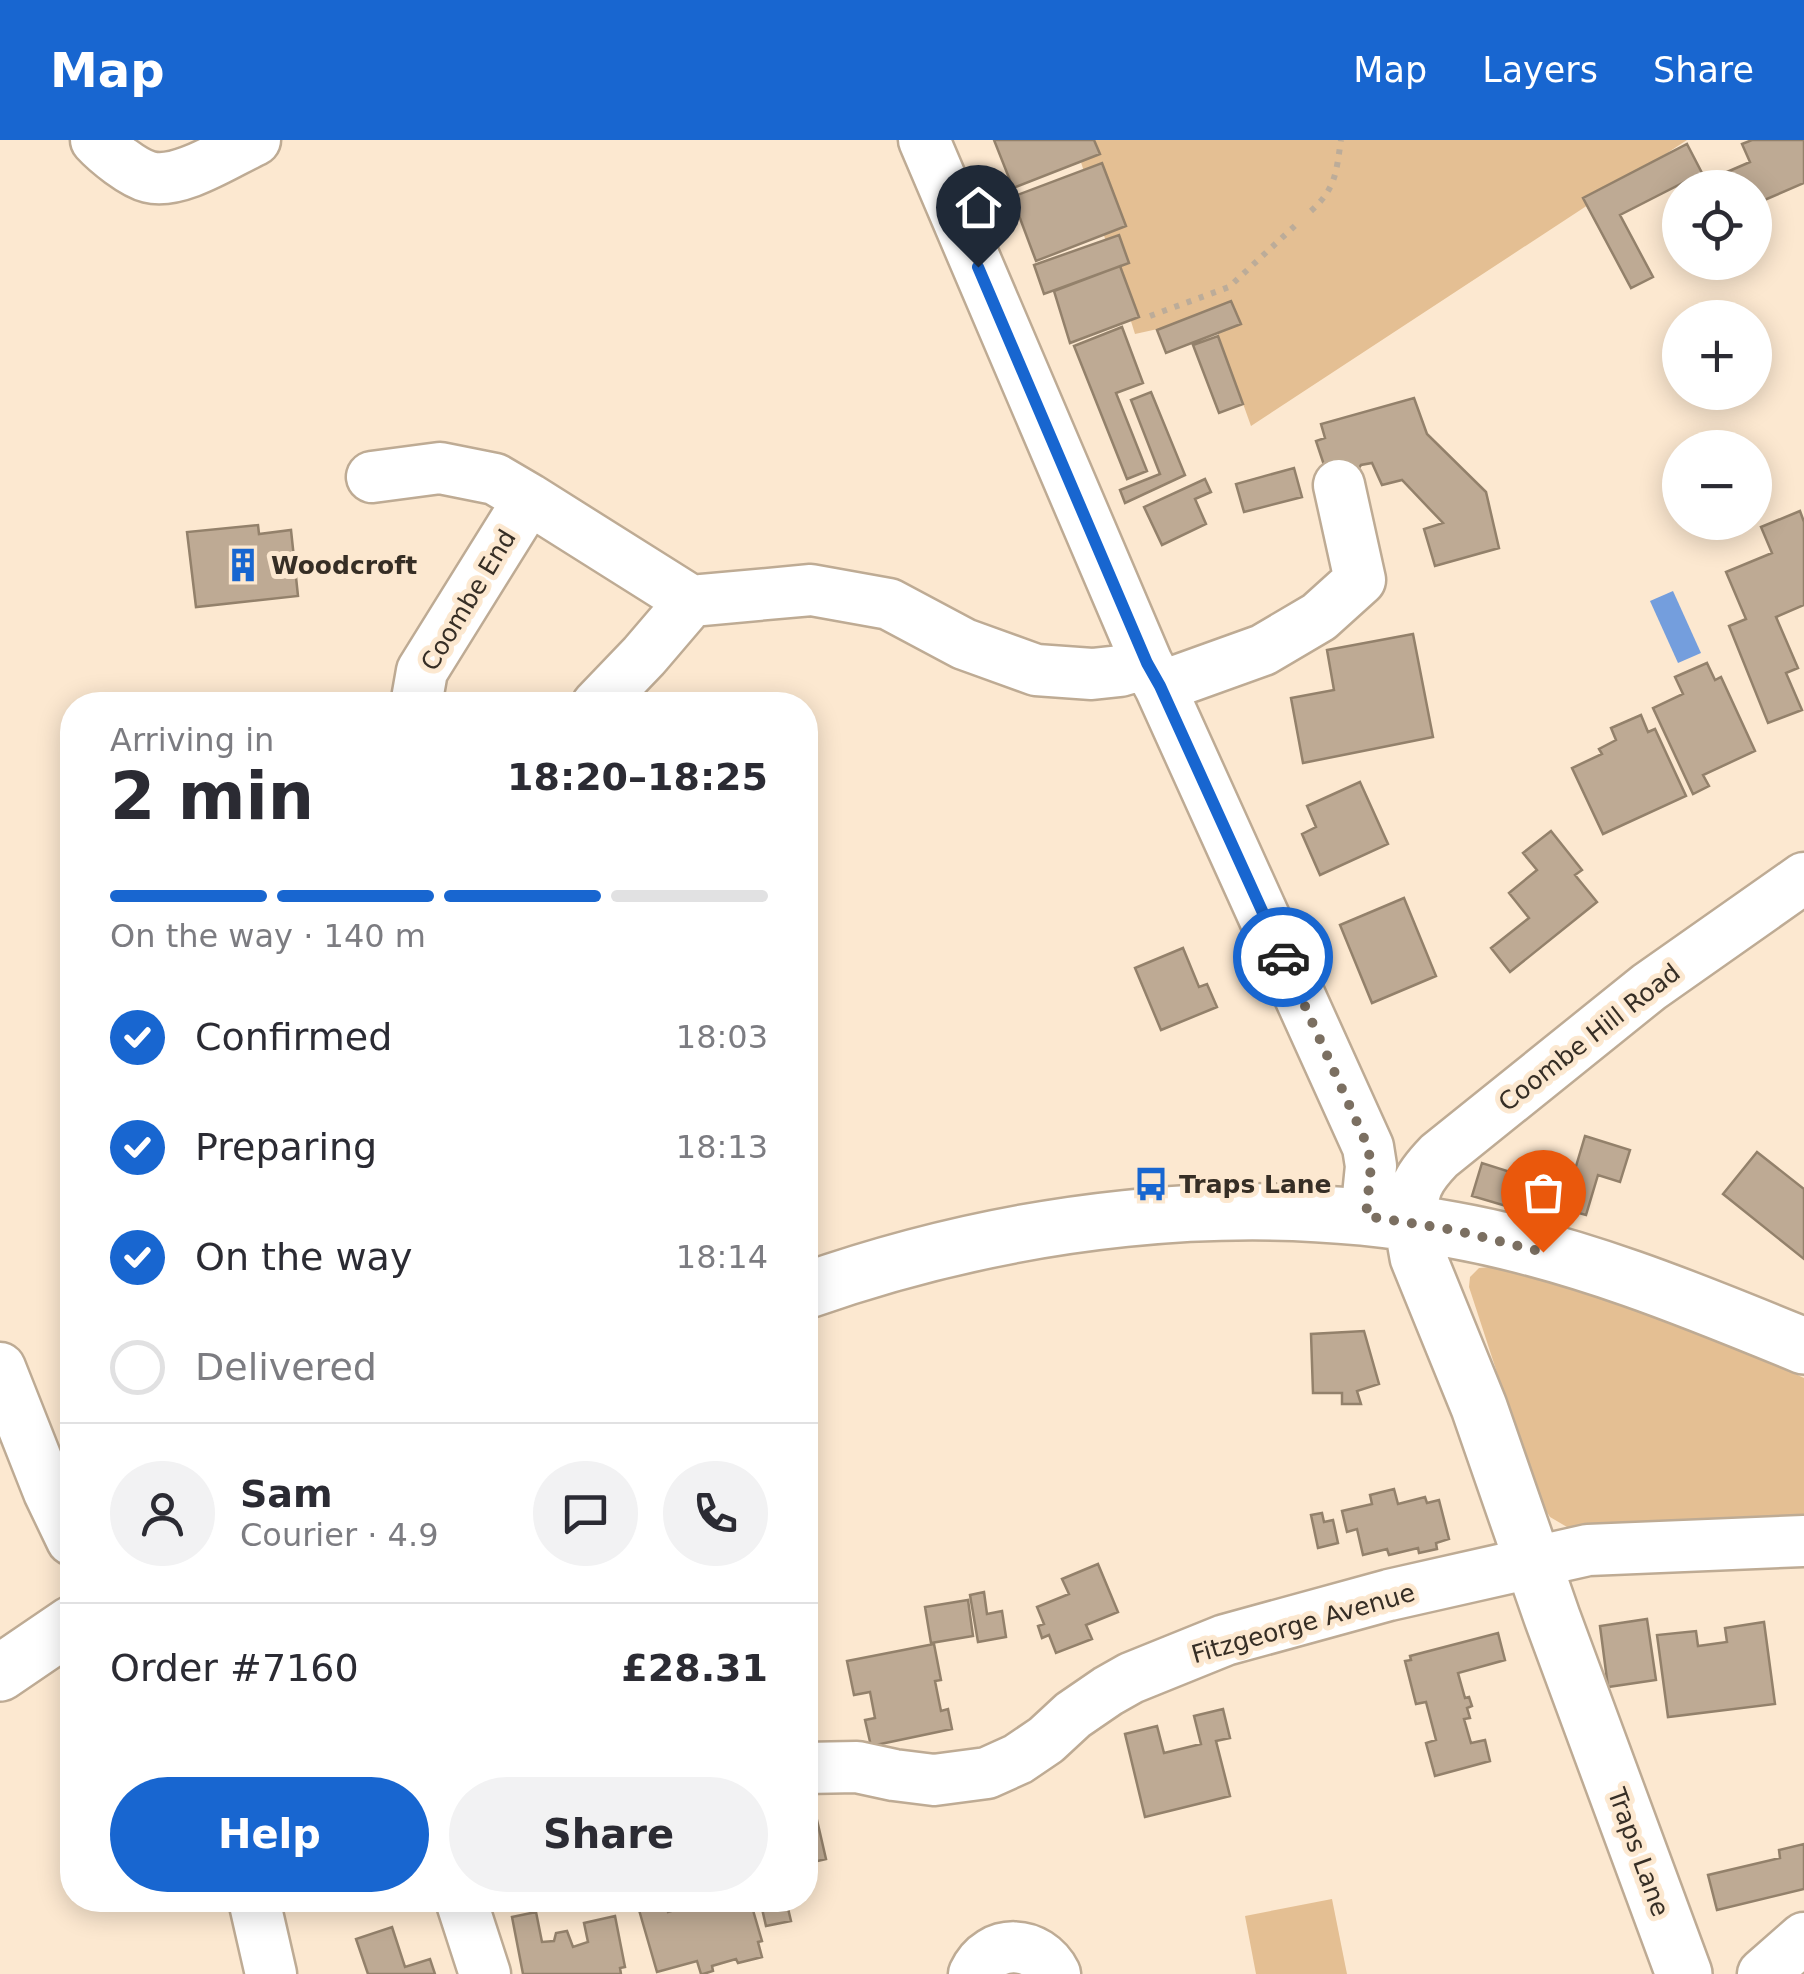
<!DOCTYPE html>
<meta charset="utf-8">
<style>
:root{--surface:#fff;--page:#f2f2f3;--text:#2b2b33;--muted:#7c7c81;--line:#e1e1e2;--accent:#1866d0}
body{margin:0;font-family:"DejaVu Sans",sans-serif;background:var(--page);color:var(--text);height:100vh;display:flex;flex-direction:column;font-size:38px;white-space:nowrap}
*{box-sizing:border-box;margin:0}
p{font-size:32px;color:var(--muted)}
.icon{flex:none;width:55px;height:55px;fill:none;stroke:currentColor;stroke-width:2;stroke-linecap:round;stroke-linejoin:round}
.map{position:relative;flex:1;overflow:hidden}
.panel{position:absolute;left:60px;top:552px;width:758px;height:1220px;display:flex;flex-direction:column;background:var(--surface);border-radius:40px;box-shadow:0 5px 25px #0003}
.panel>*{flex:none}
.controls{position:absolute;left:1662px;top:30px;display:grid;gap:20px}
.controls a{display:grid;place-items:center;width:110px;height:110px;border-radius:50%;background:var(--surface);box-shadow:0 5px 25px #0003;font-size:50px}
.pin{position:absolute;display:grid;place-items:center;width:85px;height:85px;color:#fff;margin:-102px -42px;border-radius:50% 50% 50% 0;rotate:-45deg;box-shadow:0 0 10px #0007}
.pin .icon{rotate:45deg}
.courier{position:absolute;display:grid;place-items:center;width:100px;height:100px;margin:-50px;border:8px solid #1866d0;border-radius:50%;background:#fff;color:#222;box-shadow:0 2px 12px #0007}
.summary em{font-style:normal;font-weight:700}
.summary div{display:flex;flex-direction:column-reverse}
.summary{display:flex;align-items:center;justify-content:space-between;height:170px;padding:0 50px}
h1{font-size:65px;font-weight:700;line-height:75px}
.bar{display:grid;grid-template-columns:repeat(4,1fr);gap:15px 10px;align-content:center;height:120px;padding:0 50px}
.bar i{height:12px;border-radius:8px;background:var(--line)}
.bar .current{background:var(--accent)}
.bar p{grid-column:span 4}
.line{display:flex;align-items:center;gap:25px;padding:0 50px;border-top:2px solid var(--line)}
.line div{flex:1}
.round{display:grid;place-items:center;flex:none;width:105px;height:105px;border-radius:52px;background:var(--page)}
ol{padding:0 50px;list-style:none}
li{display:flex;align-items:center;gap:30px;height:110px}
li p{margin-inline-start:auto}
li .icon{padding:10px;border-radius:50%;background:var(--accent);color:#fff;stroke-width:4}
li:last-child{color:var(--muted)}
li i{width:55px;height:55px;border:5px solid var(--line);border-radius:50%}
.primary-button{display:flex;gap:20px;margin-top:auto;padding:20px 50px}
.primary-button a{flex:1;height:115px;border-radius:60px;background:var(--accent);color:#fff;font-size:40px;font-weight:700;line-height:115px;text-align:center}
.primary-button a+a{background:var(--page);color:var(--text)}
header{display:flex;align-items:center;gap:60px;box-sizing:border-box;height:140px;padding:0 50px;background:var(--accent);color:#fff}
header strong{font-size:48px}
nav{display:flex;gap:55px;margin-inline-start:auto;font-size:35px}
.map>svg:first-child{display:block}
.green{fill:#e4bf93}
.water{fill:#749edd}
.building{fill:#beaa94;stroke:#93816b;stroke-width:2.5}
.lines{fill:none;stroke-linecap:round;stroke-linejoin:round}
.minor-casing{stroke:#beab94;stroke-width:55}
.major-casing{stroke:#beab94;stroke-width:60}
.path{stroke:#bcac99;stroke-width:6;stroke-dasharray:5 8;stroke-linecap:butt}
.minor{stroke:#fff;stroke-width:50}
.major{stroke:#fff;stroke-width:55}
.done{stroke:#7b6f61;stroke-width:10;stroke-dasharray:0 18}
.route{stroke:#1866d0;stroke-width:12}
.labels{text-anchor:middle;stroke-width:10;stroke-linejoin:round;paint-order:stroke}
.poi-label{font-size:25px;font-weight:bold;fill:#362e25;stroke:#fce8d0;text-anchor:start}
.street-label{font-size:25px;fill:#362e25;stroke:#fce8d0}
</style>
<header>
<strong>Map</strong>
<nav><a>Map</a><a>Layers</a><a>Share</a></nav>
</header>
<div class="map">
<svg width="1804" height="1834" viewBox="0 0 1804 1834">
<rect width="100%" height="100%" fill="#fce8d0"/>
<path class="green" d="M1074 0H1687L1251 286 1212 177 1135 194Z
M1492 1127 1596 1156 1704 1193 1804 1238V1379L1567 1387 1550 1377 1538 1358 1469 1147 1470 1137 1479 1128Z
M1332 1759 1347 1834H1256L1245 1776Z"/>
<path class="water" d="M1673 451 1701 513 1678 523 1650 461Z"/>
<path class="building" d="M994 0H1094L1100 14 1013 48Z
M1752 0H1804V43L1755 64V48H1690L1750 22 1742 4Z
M1687 4 1702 33 1620 75 1653 137 1631 148 1583 58Z
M1102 23 1126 86 1036 121 1012 57Z
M1119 95 1129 123 1044 154 1034 125Z
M1120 126 1139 177 1070 203 1054 151Z
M1231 161 1241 184 1166 213 1157 190Z
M1122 187 1143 243 1116 253 1147 331 1127 339 1074 206Z
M1218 196 1243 264 1219 273 1193 205Z
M1151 252 1185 335 1125 363 1120 350 1160 334 1131 260Z
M1414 258 1427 294 1486 352 1499 408 1435 426 1424 389 1443 383 1402 340 1382 345 1372 323 1361 325 1359 328 1328 337 1316 301 1325 298 1321 284Z
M1294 328 1302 357 1244 372 1236 344Z
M1205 339 1211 352 1195 359 1206 384 1162 405 1144 367Z
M1800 371 1804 382V465L1776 477 1798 528 1786 533 1802 570 1768 583 1729 486 1746 479 1726 432 1772 413 1761 387Z
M258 385 259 394 291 390 298 456 196 467 187 392Z
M1413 494 1433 597 1303 623 1291 558 1334 550 1327 510Z
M1707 523 1715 540 1721 537 1755 611 1703 635 1709 646 1693 654 1653 568 1683 554 1675 537Z
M1641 575 1648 592 1655 589 1686 656 1603 694 1572 628 1602 614 1599 609 1616 600 1611 588Z
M1360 642 1388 704 1320 735 1302 694 1316 687 1307 666Z
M1551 691 1582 730 1575 735 1597 762 1510 832 1491 808 1529 778 1509 753 1537 730 1523 713Z
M1404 758 1436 836 1372 863 1340 785Z
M1183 808 1199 847 1207 844 1217 867 1161 890 1135 828Z
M1585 996 1630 1010 1620 1042 1598 1035 1586 1075 1568 1070 1564 1083 1472 1056 1482 1023 1523 1036 1520 1044 1544 1051 1552 1027 1574 1033Z
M1757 1012 1804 1049V1119L1723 1054Z
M1364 1191 1379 1244 1357 1251 1361 1264H1342V1253H1313L1311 1194Z
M1394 1349 1398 1364 1425 1357 1427 1363 1439 1360 1449 1399 1436 1403 1437 1409 1419 1413 1418 1408 1389 1415 1387 1409 1363 1415 1357 1389 1347 1392 1342 1371 1372 1364 1370 1355Z
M1322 1373 1324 1382 1333 1380 1338 1403 1318 1408 1311 1375Z
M1098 1424 1118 1472 1086 1485 1092 1499 1056 1513 1049 1495 1042 1498 1038 1486 1044 1484 1037 1467 1069 1454 1062 1439Z
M984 1452 987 1474 1002 1471 1006 1497 978 1502 970 1455Z
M968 1460 973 1496 931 1503 925 1467Z
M1647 1479 1656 1540 1608 1547 1600 1486Z
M1764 1482 1775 1564 1668 1577 1657 1495 1696 1491 1698 1506 1727 1502 1725 1488Z
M1498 1493 1505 1520 1458 1533 1465 1558 1469 1557 1472 1566 1467 1568 1470 1578 1464 1579 1471 1603 1485 1600 1490 1621 1435 1636 1426 1603 1436 1600 1426 1562 1416 1564 1405 1521 1411 1520 1410 1516Z
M934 1504 941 1540 935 1541 941 1571 948 1569 952 1589 871 1606 865 1580 875 1578 870 1552 854 1555 847 1521Z
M1223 1569 1230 1598 1216 1601 1230 1656 1145 1677 1125 1594 1157 1586 1164 1613 1201 1604 1194 1576Z
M817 1680 826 1719 805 1724V1682Z
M1804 1704V1749L1717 1770 1708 1735 1780 1718 1779 1710Z
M710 1760H750L762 1801 758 1802 762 1817 738 1823 736 1819 712 1826 713 1831 703 1834H701L697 1821 657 1832 639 1770 665 1763 668 1772Z
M760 1760H786L791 1781 766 1786Z
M536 1772 542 1802 554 1801 556 1793 567 1791 573 1807 588 1802 584 1783 615 1776 625 1827 620 1828 621 1834H523L512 1777Z
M392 1787 405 1827 430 1819 435 1834H368L356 1799Z"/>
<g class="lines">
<g class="minor-casing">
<path id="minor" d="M96 0C107 12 133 33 149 37 179 45 227 13 255 0
M924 0 1147 523 1160 547 1368 1007 1371 1026 1366 1076
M372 337 440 328 495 339 529 359
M1160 547 1263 510 1319 477 1360 440 1339 345
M416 565 422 531 529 359 691 461 811 450 889 464 964 504 1036 530 1092 534 1120 531 1147 523
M597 565 644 516 691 461
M1412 1083C1412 1050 1416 1040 1439 1016L1649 847 1804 738
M0 1228 49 1352 72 1400
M805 1628 857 1627 894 1635 934 1640 987 1633 1018 1619 1046 1600 1073 1575 1108 1551 1131 1538 1225 1500 1389 1455 1588 1410 1804 1401
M254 1760 271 1834
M461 1760 485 1834
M974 1834C991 1797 1038 1800 1055 1834
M1763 1834 1804 1798"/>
</g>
<g class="major-casing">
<path id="major" d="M1412 1083 1418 1117 1479 1267 1552 1477 1684 1834
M805 1151C1010 1079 1238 1050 1453 1090 1575 1112 1690 1159 1804 1206
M0 1533 72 1484"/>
</g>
<path class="path" d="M1311 71C1336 48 1336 33 1341 0
M1150 176 1229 147 1300 81"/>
<use href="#minor" class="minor"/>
<use href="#major" class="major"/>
</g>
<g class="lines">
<path class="done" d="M1283 817 1368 1007 1371 1026 1366 1076 1454 1090 1543 1112"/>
<path class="route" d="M978 127 1147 523 1160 546 1283 817"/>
</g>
<defs>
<g id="building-bare" transform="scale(2.7)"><path d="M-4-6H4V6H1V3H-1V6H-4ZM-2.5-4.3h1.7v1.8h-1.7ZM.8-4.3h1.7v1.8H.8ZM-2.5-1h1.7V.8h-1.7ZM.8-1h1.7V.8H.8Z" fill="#1866d0" stroke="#fce8d0" stroke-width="2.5" paint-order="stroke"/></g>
<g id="bus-bare" transform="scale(2.7)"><path d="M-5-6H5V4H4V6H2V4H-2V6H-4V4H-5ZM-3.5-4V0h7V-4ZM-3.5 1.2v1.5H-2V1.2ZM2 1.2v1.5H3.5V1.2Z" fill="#1866d0" stroke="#fce8d0" stroke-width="2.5" paint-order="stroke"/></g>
</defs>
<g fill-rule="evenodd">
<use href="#building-bare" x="243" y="425"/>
<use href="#bus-bare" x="1151" y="1044"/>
</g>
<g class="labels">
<g class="poi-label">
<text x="271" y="434">Woodcroft</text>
<text x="1179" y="1053">Traps Lane</text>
</g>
<g class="street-label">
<text transform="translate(468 460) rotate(-59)" y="9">Coombe End</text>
<text transform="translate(1589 897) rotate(-38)" y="9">Coombe Hill Road</text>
<text transform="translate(1303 1483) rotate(-16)" y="9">Fitzgeorge Avenue</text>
<text transform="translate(1639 1712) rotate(70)" y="9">Traps Lane</text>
</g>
</g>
</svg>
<div class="controls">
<a><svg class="icon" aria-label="locate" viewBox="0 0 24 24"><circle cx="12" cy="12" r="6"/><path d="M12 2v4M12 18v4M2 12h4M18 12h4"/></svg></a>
<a>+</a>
<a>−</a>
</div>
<div class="pin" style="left:1543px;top:1112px;background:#ea580c"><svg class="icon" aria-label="bag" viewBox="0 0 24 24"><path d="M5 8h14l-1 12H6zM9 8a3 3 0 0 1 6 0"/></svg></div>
<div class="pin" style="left:978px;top:127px;background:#1f2937"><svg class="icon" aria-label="home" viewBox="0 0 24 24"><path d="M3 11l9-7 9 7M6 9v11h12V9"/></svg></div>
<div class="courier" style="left:1283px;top:817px"><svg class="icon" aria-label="car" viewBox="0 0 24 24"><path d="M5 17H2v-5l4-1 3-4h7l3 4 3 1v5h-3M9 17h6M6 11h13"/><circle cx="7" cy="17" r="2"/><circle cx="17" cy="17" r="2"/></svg></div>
<section class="panel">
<div class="summary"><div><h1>2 min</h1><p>Arriving in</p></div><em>18:20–18:25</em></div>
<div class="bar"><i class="current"></i><i class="current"></i><i class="current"></i><i></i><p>On the way · 140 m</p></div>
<ol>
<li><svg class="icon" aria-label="check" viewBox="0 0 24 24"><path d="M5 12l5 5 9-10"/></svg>Confirmed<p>18:03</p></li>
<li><svg class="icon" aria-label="check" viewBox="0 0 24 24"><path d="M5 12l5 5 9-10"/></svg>Preparing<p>18:13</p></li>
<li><svg class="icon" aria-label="check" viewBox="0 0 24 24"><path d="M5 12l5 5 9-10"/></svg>On the way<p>18:14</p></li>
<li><i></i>Delivered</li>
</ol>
<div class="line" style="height:180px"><a class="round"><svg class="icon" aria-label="person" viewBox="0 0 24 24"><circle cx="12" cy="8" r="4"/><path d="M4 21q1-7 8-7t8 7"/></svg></a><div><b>Sam</b><p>Courier · 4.9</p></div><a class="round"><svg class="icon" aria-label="chat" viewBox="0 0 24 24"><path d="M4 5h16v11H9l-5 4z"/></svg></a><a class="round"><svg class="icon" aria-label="phone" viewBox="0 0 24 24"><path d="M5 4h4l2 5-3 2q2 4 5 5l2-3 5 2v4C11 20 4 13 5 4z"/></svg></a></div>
<div class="line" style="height:130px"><div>Order #7160</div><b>£28.31</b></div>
<div class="primary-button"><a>Help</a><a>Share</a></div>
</section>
</div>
